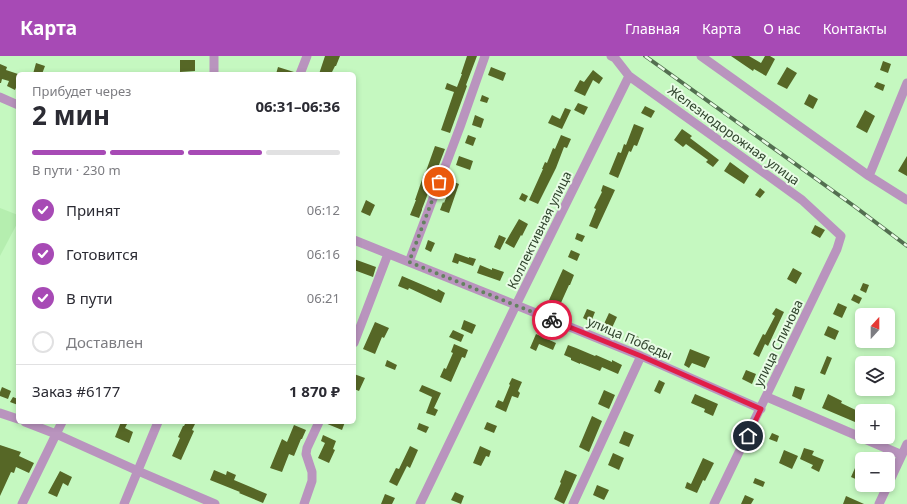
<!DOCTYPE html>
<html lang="ru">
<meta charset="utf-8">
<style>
:root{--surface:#fff;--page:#f2f2f3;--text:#2b2b33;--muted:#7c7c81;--line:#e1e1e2;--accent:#a74ab5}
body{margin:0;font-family:"Noto Sans",sans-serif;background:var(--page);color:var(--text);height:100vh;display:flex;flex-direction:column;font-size:15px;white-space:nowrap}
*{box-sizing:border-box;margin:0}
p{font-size:13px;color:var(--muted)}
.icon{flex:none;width:22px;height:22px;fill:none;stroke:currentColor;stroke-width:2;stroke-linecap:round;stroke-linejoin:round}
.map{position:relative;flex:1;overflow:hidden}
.drawer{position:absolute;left:16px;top:16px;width:340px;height:352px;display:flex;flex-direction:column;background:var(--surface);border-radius:6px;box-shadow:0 2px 6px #0003}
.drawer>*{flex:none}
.needle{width:26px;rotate:21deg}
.fabs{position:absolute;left:855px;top:252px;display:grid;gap:8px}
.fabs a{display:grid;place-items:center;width:40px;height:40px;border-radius:6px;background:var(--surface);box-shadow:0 2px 6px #0003;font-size:20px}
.pin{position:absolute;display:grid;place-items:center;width:34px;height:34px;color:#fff;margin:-17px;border:2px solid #fff;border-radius:50%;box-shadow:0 1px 4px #0007}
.courier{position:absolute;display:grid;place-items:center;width:40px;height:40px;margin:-20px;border:3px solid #e11d48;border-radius:50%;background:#fff;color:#222;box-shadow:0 1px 5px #0007}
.headline em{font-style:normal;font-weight:700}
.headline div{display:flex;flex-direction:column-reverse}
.headline{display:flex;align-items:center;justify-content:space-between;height:68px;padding:0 16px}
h1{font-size:26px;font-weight:700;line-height:30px}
.bar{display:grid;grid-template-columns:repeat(4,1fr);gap:6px 4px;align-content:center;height:48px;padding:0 16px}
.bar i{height:5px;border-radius:3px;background:var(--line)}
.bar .selected{background:var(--accent)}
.bar p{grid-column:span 4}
.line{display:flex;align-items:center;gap:10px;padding:0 16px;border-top:1px solid var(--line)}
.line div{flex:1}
ol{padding:0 16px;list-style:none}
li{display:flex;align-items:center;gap:12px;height:44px}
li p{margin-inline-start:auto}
li .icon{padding:4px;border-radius:50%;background:var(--accent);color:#fff;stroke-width:4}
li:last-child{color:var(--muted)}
li i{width:22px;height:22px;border:2px solid var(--line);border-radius:50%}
header{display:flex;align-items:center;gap:24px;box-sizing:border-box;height:56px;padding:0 20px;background:var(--accent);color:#fff}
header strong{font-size:19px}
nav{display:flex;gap:22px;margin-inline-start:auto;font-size:14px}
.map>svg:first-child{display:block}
.built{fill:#b5eeaf}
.building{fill:#566726}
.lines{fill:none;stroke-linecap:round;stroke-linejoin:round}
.minor{stroke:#b994be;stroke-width:9}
.rail-casing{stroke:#536f50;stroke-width:4}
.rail{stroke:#e8fce5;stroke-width:2.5;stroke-dasharray:8;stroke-linecap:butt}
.done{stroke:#648260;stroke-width:4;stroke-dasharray:0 7.2}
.route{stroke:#e11d48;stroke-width:5}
.labels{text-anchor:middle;stroke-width:4;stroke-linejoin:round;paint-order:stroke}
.street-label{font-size:13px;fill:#2f432c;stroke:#e8fce5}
</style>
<header>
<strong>Карта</strong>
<nav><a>Главная</a><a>Карта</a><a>О нас</a><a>Контакты</a></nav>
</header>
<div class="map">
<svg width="907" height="448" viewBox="0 0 907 448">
<rect width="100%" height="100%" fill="#c5f8c0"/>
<path class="built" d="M0 152 18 159V166L0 200Z"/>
<path class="building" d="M325 0H340L336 10H335L331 18H319Z
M467 0H477L466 29 467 30 450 77 441 74 454 36 445 33 447 27 457 31 462 18H461Z
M731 0H749L761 7 765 0H770L775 3 766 20 754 13 753 15Z
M180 4H195V15L180 16Z
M883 5 891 8 888 17 880 14Z
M36 7 45 10 42 18H33Z
M0 8 7 11 6 14 18 18V27L15 34 7 30 9 25 2 23 1 27H0Z
M278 11 294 16V18H276Z
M491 11 506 17 503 25 488 19Z
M787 11 797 17 787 33 777 28Z
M593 14 603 22 599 28 593 24 585 40 574 35 580 24 584 26Z
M877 26 885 29 883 35 874 31Z
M809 38 818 43 813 53 804 48Z
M482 39 489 42 487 47 480 45Z
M578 47 588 51 584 59 574 54Z
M645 50 655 55 651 62 641 57Z
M565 52 571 54 562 73 548 67 552 59 560 63Z
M865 54 875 60 867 77 856 71Z
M475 59 484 63 481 72 472 69Z
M634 68 644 72 637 90 634 89 631 96 629 95 618 122 609 118 618 96 621 97 624 88 626 89Z
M682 73 692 80 690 82 719 104 713 111 706 106 708 104 686 88 683 91 674 84Z
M468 79 476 82 473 90 465 87Z
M561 79 571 83 567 92 564 91 556 112 538 148 529 144 543 113H542L545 106 547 107 553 92 555 93Z
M435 90 445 93 422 153V154L419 162 410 159 416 144H415L424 118H425Z
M459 100 473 105 470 114 456 109Z
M907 100V120L898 115Z
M730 106 749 120 744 128 724 115Z
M449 124 459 128 449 157 440 154 443 146 444 147 450 132 447 130Z
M603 129 615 134 597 173 589 170 596 153 594 152 602 136 601 135Z
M760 132 765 136 760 142 755 139Z
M522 137 528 140 525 146 519 143Z
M366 144 375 149 370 160 361 156Z
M519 163 528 168 522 180 521 179 514 192 505 187Z
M815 169 825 174 820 182 811 177Z
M577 177 585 180 582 186 575 183Z
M499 179 506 182 500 194 494 191Z
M428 184 435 187 431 196 425 193Z
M571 194 580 198 577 205 568 201Z
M455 197 469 202V201L476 203 473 210 459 205 458 208 452 206Z
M354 203 376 211 373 221 354 214Z
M480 209 492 214V212L504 216 500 225 477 217Z
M793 212 802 217 796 228 787 223Z
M563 213 574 219 570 229H569L560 249 549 244Z
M402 220 437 235 438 233 445 237 441 247 409 232 408 234 398 230Z
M863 227 869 229 866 237 860 234Z
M854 238 862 242 859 248 851 244Z
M838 247 847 251 842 262 833 258Z
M776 252 784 256 768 290 765 288 759 301 753 298 763 278 765 279 775 260 772 258Z
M587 253 595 256 591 266 583 262Z
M609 257 617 261 611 274 603 270Z
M464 264 476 269 472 278 461 273Z
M375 266 389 272 384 282 382 281 375 298 363 293Z
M828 270 839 275 835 284 824 279Z
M453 274 464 279 461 286 449 281Z
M536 278 556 287 553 294 539 288 536 295 530 292Z
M632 279 639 281 636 288 629 286Z
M454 288 468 294 465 302 462 301 451 326 440 321 444 312 446 313 453 297 451 296Z
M568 289 576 292 595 300 596 299 612 306V304L622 309 618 318 602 311 600 315 580 307V308L571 304V302L564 299Z
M690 293 710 301 705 312 692 307 689 312 684 309Z
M827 300 832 302 825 319 820 317Z
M387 304 397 309 395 314 385 310Z
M746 314 756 318 752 328 742 323Z
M354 318 365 322 359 335 354 333Z
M512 322 522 326 518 335 520 337 518 342 512 340 506 356 495 351 498 344 503 346 510 329 509 328Z
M659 324 665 327 660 338 654 335Z
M422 329 441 337 434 352 438 354 435 360 426 357 432 341 419 335Z
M795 330 805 333 801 344 792 340Z
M2 331 11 335 8 343 0 340V336Z
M604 334 615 339 609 353 598 348Z
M695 338 718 348 713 360 704 356 705 353 691 347Z
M828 338 842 345 841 347 862 357V369L822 352Z
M13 341 18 343V349L10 346Z
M592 360 602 365 589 396 579 391Z
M121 366H128L125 372 133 376 129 387 115 381Z
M186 366H196L192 374 194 375 181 404 172 400 180 382 178 381 183 370H184Z
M325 366H345L342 374 325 367Z
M487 366 497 370 494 377 484 373Z
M419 367 429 371 426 377 417 373Z
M294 369 306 374 302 383H301L294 400 289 398 282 416 270 412 282 383 287 386Z
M888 370 895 373 889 387 888 386Z
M624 375 634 379 629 391 619 387Z
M772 377 779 380 777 386 769 383Z
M323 379 336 385 333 393 335 394 329 407 318 402 325 387 321 385Z
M0 389 21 396 19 400 34 407 29 417 16 411 14 417 11 416 0 440Z
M410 390 418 394 410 412 407 410 397 430 389 426 396 412 399 413Z
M480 390 491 395 489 401 486 400 481 410 473 407Z
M804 392 814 395 812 399 824 404 819 416 811 412 813 409 800 403Z
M784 394 798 400 792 413 779 407Z
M613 397 624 402 619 414 608 409Z
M703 402 714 407 705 425 703 424 697 437 685 432 687 426 691 428Z
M855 412 862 415V421L860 425 851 421Z
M214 414 226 419 227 415 236 419 234 424 267 438 263 447 239 437 240 436 210 424Z
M565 414 577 419 564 448 554 443 561 427 560 426Z
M60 415 72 421 68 430 63 427 57 441 48 437Z
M755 422 765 426 763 431 753 427Z
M597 429 609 434 604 444 593 439Z
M455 436 464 440 461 448 451 444Z
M385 438 395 442 392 448H381Z
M745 439 754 443 751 448H741Z
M846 440 864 448H843Z"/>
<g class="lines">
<path class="minor" d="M214 0V18
M611 0 615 2 629 20 802 144 841 180 837 193 714 448
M701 0 869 120 907 144
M300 18 307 0
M0 41 18 49
M869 120 907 27
M354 184 516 249 641 300 761 353
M409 206 460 71 485 0
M354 287 388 198
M767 341 902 399
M0 357 18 363
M25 366 56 378 138 415 215 448
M22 448 62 366
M124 448 158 366
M304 448 312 425V416L306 398 307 392 319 366
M420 448 516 249 629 20
M573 448 641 300
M879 448 907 388"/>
<g class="rail-casing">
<path id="rail" d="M645 0 854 150 907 190"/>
</g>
<use href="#rail" class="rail"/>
</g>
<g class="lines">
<path class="done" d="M439 126 409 206 552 264"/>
<path class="route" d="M552 264 641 300 761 353 748 380"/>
</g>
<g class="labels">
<g class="street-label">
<text transform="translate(734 79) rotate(36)" y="5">Железнодорожная улица</text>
<text transform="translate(539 174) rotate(-64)" y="5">Коллективная улица</text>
<text transform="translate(630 282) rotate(23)" y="5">улица Победы</text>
<text transform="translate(778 287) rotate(-64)" y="5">улица Спинова</text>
</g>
</g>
</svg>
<div class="fabs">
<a><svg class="needle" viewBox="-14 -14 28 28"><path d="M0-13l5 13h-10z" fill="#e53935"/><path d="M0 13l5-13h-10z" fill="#7c7c81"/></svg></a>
<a><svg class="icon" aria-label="layers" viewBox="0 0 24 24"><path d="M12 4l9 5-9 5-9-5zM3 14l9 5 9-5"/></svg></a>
<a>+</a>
<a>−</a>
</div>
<div class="pin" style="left:439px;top:126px;background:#ea580c"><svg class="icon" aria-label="bag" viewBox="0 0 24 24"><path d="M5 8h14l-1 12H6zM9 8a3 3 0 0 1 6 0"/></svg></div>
<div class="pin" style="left:748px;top:380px;background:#1f2937"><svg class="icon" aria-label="home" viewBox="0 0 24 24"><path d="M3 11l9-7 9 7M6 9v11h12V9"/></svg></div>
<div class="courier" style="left:552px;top:264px"><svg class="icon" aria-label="bike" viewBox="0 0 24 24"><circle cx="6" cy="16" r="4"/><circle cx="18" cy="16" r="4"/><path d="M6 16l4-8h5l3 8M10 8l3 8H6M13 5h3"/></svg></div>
<section class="drawer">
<div class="headline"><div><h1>2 мин</h1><p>Прибудет через</p></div><em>06:31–06:36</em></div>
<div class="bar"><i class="selected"></i><i class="selected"></i><i class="selected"></i><i></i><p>В пути · 230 m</p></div>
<ol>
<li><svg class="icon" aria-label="check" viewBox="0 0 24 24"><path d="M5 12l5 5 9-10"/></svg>Принят<p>06:12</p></li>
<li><svg class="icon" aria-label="check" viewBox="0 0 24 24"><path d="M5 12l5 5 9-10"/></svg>Готовится<p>06:16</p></li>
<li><svg class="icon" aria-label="check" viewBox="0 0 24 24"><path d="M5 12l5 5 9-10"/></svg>В пути<p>06:21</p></li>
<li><i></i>Доставлен</li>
</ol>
<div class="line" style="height:52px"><div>Заказ #6177</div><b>1 870 ₽</b></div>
</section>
</div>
